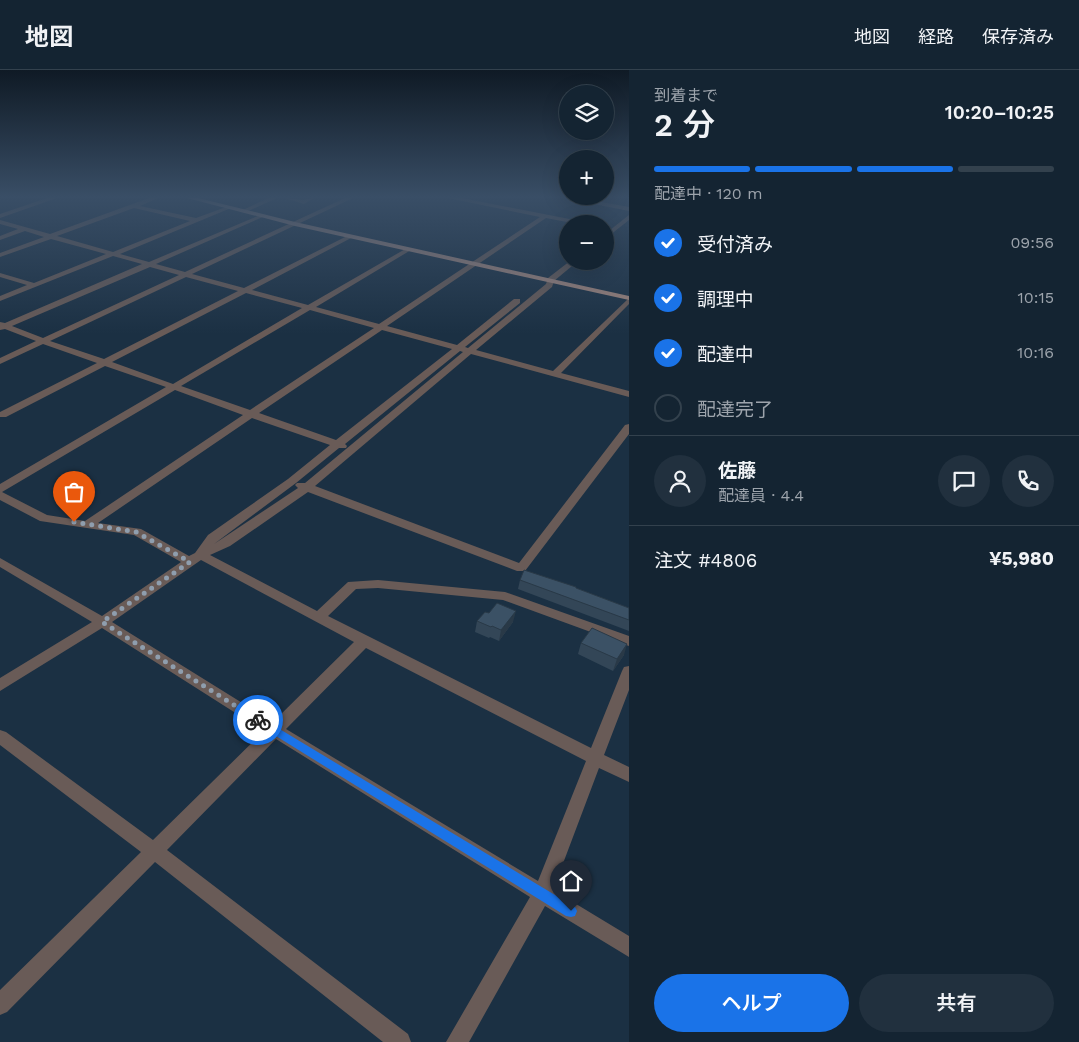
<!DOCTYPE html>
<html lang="ja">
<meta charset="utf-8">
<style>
:root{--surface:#142432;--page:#21303e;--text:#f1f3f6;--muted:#9da4ac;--line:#33414d;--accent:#1a73e8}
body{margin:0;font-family:"Work Sans","Noto Sans JP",sans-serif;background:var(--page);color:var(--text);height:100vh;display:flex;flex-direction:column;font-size:19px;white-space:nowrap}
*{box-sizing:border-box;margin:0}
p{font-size:16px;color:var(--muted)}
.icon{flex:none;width:28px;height:28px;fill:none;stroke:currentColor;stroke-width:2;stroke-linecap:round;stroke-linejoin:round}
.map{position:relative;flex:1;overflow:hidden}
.drawer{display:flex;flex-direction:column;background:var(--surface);width:450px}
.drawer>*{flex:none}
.controls{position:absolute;left:559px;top:15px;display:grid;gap:10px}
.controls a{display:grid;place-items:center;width:55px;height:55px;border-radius:50%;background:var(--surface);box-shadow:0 5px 20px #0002,0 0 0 1px var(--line);font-size:25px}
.pin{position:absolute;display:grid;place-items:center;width:42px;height:42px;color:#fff;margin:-51px -21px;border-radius:50% 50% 50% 0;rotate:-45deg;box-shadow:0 0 5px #0007}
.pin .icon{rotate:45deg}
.courier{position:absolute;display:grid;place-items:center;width:50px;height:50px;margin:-25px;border:4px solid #1a73e8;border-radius:50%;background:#fff;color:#222;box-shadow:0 1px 6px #0007}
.summary em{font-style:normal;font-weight:600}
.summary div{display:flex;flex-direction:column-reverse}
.summary{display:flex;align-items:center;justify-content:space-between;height:85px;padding:0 25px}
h1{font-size:32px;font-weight:600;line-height:38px}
.bar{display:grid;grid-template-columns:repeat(4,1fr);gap:8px 5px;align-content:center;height:60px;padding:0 25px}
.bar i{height:6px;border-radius:4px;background:var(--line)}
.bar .active{background:var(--accent)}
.bar p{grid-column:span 4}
.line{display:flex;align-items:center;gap:12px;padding:0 25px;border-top:1px solid var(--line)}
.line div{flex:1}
.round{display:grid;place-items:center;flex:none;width:52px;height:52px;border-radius:26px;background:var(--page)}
ol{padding:0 25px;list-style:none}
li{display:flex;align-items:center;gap:15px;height:55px}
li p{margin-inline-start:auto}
li .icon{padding:5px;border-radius:50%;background:var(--accent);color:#fff;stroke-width:4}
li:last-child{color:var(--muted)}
li i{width:28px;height:28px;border:2px solid var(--line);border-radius:50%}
.primary-button{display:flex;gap:10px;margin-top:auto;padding:10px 25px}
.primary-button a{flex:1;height:58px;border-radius:30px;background:var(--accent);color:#fff;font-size:20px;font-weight:600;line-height:58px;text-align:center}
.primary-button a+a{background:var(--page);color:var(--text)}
header{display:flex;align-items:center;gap:30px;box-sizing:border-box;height:70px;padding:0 25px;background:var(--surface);border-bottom:1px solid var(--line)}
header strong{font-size:24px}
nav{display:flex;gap:28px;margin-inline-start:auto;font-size:18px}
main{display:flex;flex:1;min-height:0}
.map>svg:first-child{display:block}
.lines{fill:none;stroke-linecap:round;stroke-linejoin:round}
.minor{fill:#695b57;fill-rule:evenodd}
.major{fill:#a3877e;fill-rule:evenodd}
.wall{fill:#334657}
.shaded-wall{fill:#293947}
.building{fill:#3b5165;stroke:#293947}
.route{fill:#1a73e8}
.done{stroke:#8f9eae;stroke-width:5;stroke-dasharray:0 9}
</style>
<header>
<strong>地図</strong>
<nav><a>地図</a><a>経路</a><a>保存済み</a></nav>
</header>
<main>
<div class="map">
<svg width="629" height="972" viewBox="0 0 629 972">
<rect width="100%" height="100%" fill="#1b3043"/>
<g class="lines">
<path class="minor" d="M47 128H57L0 148V144Z
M149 128H158L140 136 196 148 226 137 231 138 120 184 149 192 260 145 265 146 156 194 185 202 345 128H353L192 204 244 218 349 165H353V167L252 220 308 235 407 178H411V180L316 237 379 254 540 147 448 128H462L590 153 577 154 546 148 387 256 457 275 514 229H520V233L465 277 468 278 546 214 548 208 570 191H578L554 211 552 217 476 280 553 301 629 228V234L561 303 629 321V327L471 284 315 416 519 493 625 355 629 354V364L525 501H517L308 422 230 476 210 485 317 541 348 512 378 510 505 522 629 566V576L503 530 378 518 356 519 328 546 591 678 622 601 624 597 629 596V620L604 685 629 697V712L599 698 553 820 629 866V887L545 836 469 972H446L530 827 276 669 167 780 408 964 411 972H383L155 792 7 942 0 945V920L141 782 0 675V660L6 662 153 770 264 661 102 558 0 621V608L92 552 0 497V488L102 546 181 492 134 465 40 451 0 430V414L166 317 105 296 6 347H0V342L97 293 43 274 0 294V288L36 271 5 259 0 260V252L5 253 142 194 113 186 0 231V226L27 215 0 207V203L34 213 106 184 51 169 0 187V183L44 167 25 161 0 170V166L18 159 0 154V150L50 164ZM134 138 190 151 113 182 57 166ZM150 197 179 205 43 268 12 256ZM186 207 238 221 104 289 50 271ZM246 223 302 238 173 314 112 292ZM310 240 374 258 250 340 181 316ZM382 260 452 279 336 370 259 343ZM460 281 463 282 305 413H297L295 415 298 418 214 474 296 413 339 378H346L347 376 345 374ZM175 320 243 345 85 451 47 445 2 422ZM252 348 330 375 288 409 208 465 195 483 189 486 141 459 98 453ZM201 490 354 572 273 652 112 552ZM366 578 586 691 538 811 286 659Z
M268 128H277L246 142 241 141Z
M285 128 303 130 314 128 304 134Z
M564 128H579L629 137V141Z
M629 145V150L605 169V164Z"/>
<path class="major" d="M187 128H198L295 152 629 226V230L295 156Z"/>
</g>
<path class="wall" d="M520 510 576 518 629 538V561L518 519Z
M477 551 513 552 499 571 490 567 489 568 475 562Z
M581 573 624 585 613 601 578 584Z"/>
<path class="shaded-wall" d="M516 541 513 552 499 571 501 560Z
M627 574 624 585 613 601 617 589Z"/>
<path class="building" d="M524 500 576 517V518L629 538V550L520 510Z
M497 533 516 541 501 560 492 556 491 557 477 551 485 542 489 543Z
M592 558 627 574 617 589 581 573Z"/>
<linearGradient id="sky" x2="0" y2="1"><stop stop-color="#0f1a25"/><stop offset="0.48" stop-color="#394e66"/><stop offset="1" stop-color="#394e66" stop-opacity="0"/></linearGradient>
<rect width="629" height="264" fill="url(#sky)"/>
<path class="route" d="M258 646 575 837 577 841 575 846 571 847 566 846 255 653V648Z"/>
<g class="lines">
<path class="done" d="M74 452 136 462 190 492 102 552 258 650"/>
</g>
</svg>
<div class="controls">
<a><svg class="icon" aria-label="layers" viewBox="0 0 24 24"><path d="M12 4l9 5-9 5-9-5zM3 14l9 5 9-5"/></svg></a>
<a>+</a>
<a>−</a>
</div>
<div class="pin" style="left:74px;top:452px;background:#ea580c"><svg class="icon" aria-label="bag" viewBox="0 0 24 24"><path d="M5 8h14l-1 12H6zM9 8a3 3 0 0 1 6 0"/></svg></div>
<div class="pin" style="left:571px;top:841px;background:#1f2937"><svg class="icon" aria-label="home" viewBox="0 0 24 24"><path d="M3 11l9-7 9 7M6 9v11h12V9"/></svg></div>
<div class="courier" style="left:258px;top:650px"><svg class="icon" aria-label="bike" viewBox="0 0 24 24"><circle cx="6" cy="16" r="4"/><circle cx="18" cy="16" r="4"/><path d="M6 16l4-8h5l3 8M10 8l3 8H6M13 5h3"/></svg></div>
</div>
<section class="drawer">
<div class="summary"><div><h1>2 分</h1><p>到着まで</p></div><em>10:20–10:25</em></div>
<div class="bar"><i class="active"></i><i class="active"></i><i class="active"></i><i></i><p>配達中 · 120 m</p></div>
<ol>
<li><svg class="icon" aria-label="check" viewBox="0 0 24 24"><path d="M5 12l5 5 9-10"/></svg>受付済み<p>09:56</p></li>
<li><svg class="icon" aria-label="check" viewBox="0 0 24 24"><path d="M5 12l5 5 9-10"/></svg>調理中<p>10:15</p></li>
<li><svg class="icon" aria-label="check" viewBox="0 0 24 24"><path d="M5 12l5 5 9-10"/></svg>配達中<p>10:16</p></li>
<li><i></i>配達完了</li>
</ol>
<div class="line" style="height:90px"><a class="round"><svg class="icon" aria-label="person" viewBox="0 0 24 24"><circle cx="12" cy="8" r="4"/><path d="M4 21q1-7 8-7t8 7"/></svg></a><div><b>佐藤</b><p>配達員 · 4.4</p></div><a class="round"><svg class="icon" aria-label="chat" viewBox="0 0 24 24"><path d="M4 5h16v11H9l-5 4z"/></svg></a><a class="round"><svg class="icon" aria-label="phone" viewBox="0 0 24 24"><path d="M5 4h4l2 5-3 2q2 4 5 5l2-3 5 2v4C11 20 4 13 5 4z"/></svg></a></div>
<div class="line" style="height:65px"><div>注文 #4806</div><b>¥5,980</b></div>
<div class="primary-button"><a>ヘルプ</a><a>共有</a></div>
</section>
</main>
